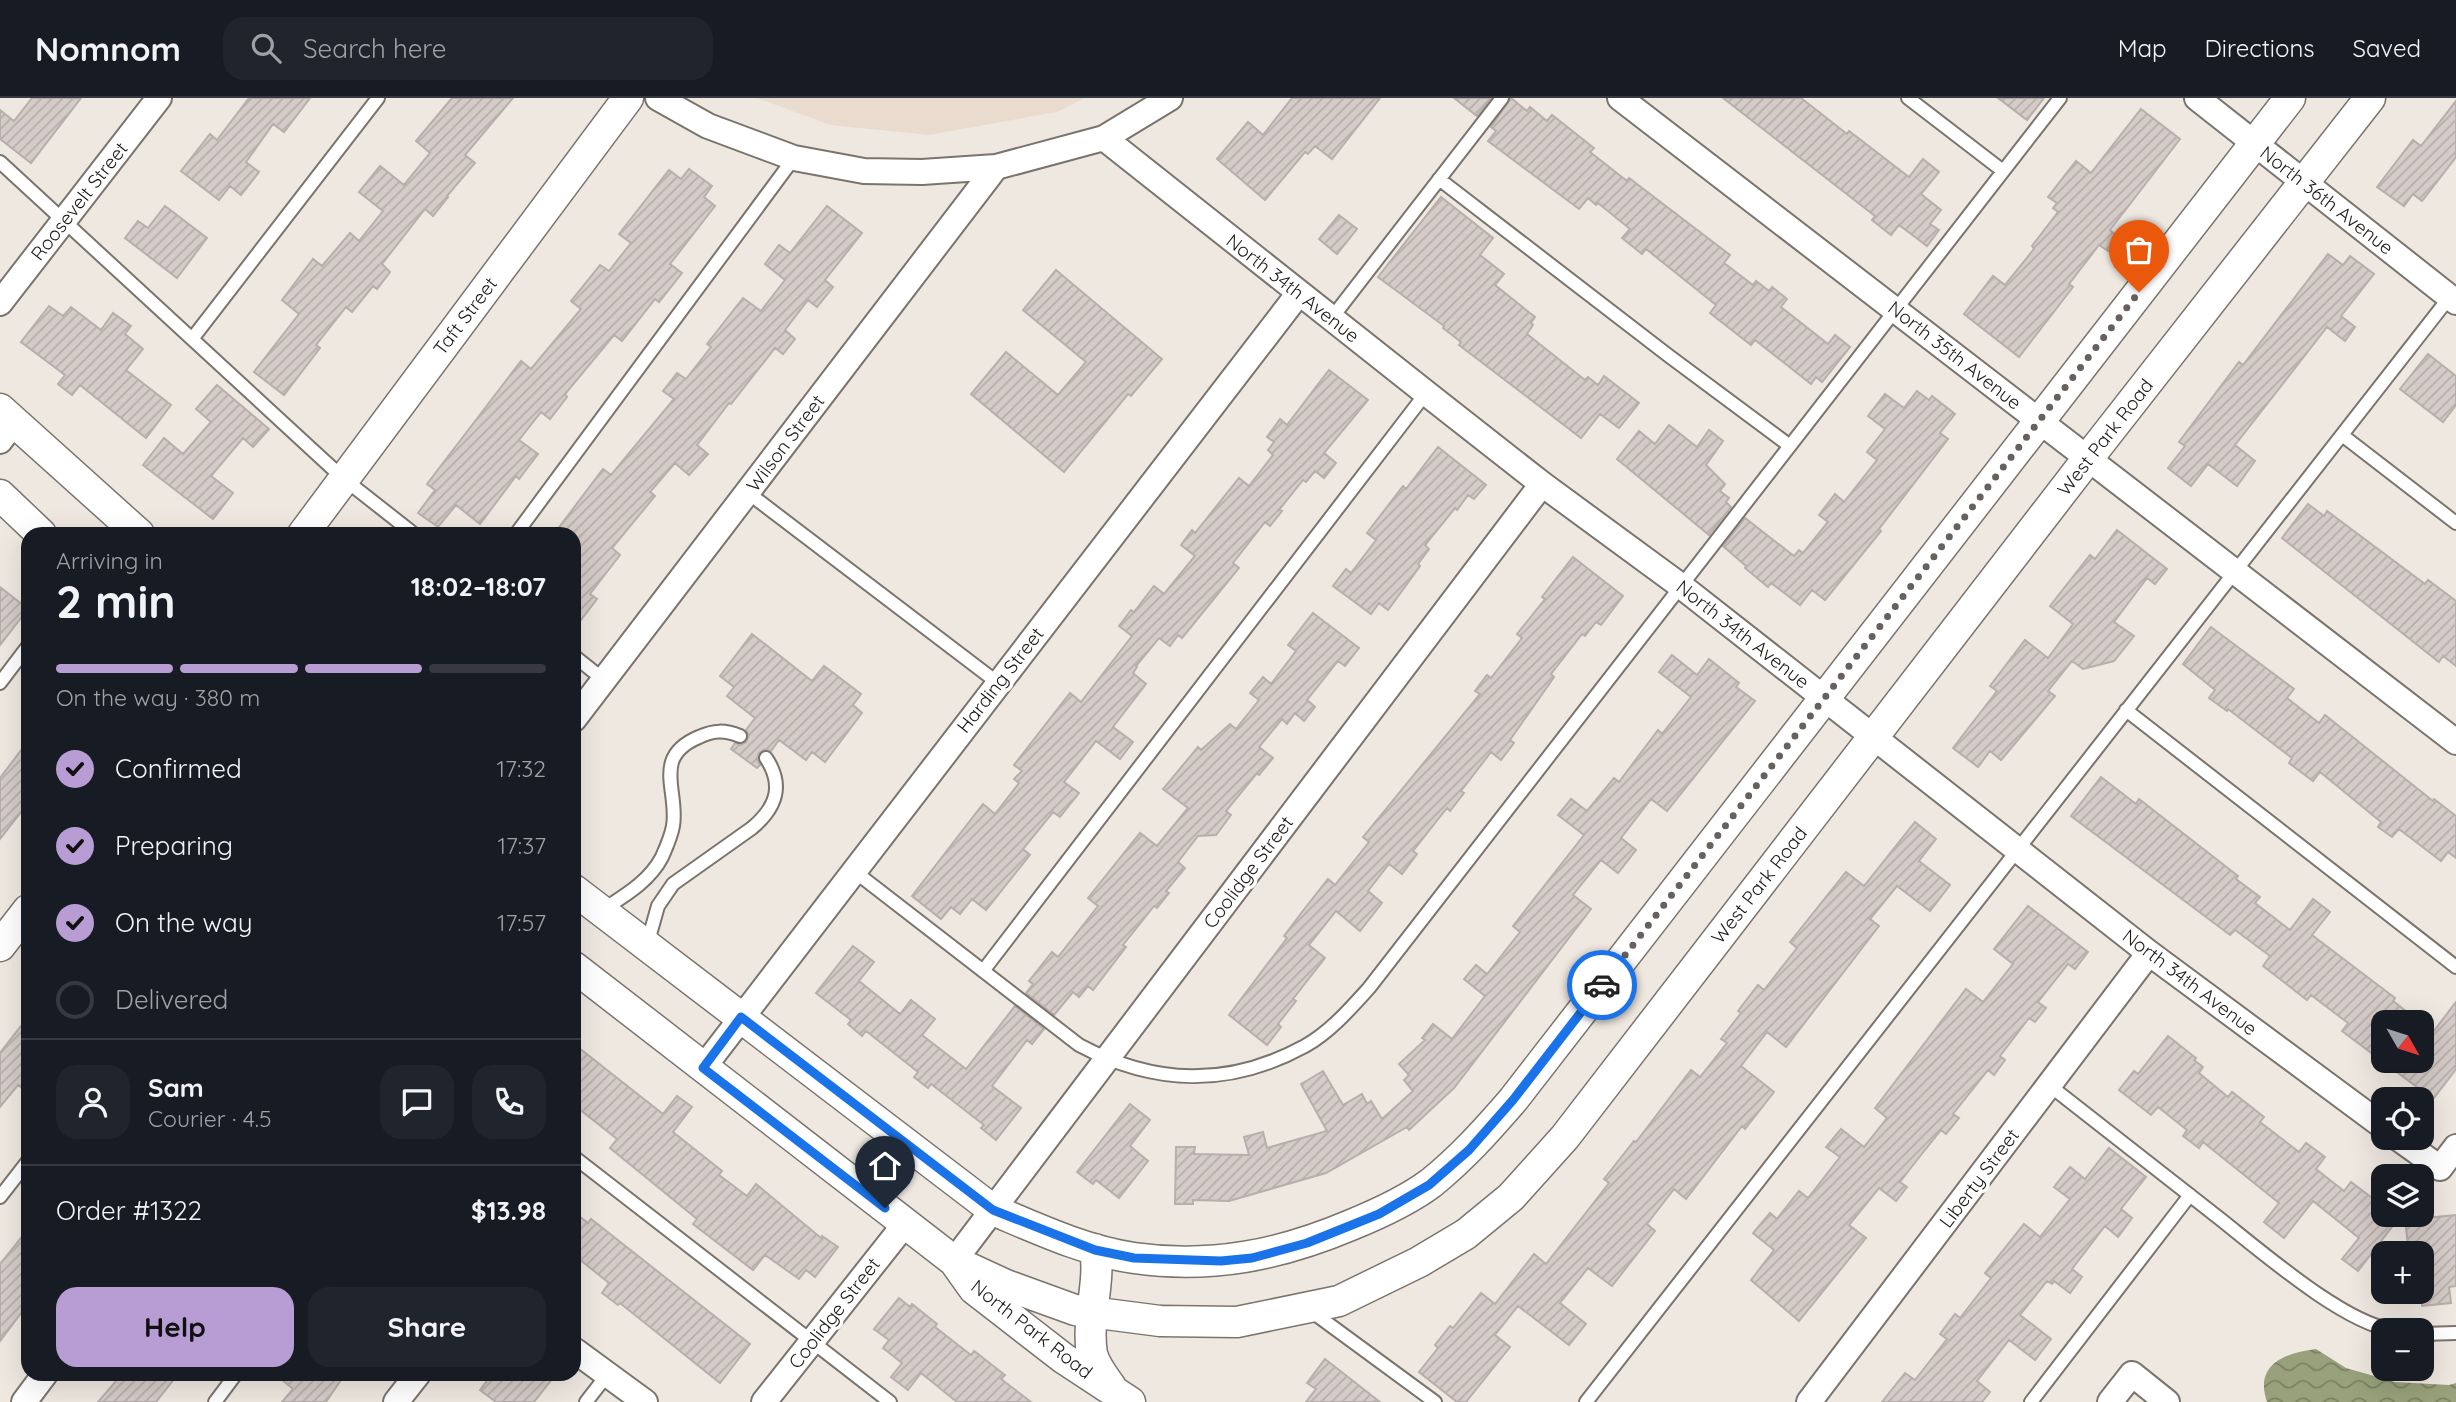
<!DOCTYPE html>
<meta charset="utf-8">
<style>
:root{--surface:#171b24;--page:#20242c;--text:#f1f3f6;--muted:#9ea1a6;--line:#363941;--accent:#b79dd3}
body{margin:0;font-family:Quicksand,sans-serif;background:var(--page);color:var(--text);height:100vh;display:flex;flex-direction:column;font-size:26px;white-space:nowrap}
*{box-sizing:border-box;margin:0}
p{font-size:23px;color:var(--muted)}
.icon{flex:none;width:38px;height:38px;fill:none;stroke:currentColor;stroke-width:2;stroke-linecap:round;stroke-linejoin:round}
.map{position:relative;flex:1;overflow:hidden}
.side{position:absolute;left:21px;top:429px;width:560px;height:854px;display:flex;flex-direction:column;background:var(--surface);border-radius:21px;box-shadow:0 7px 28px #0002}
.side>*{flex:none}
.needle{width:46px;rotate:129deg}
.controls{position:absolute;left:2371px;top:912px;display:grid;gap:14px}
.controls a{display:grid;place-items:center;width:63px;height:63px;border-radius:14px;background:var(--surface);box-shadow:0 7px 28px #0002;font-size:35px}
.pin{position:absolute;display:grid;place-items:center;width:60px;height:60px;color:#fff;margin:-72px -30px;border-radius:50% 50% 50% 0;rotate:-45deg;box-shadow:0 0 7px #0007}
.pin .icon{rotate:45deg}
.courier{position:absolute;display:grid;place-items:center;width:70px;height:70px;margin:-35px;border:5px solid #1a73e8;border-radius:50%;background:#fff;color:#222;box-shadow:0 2px 9px #0007}
.overview em{font-style:normal;font-weight:700}
.overview div{display:flex;flex-direction:column-reverse}
.overview{display:flex;align-items:center;justify-content:space-between;height:119px;padding:0 35px}
h1{font-size:46px;font-weight:700;line-height:52px}
.bar{display:grid;grid-template-columns:repeat(4,1fr);gap:10px 7px;align-content:center;height:84px;padding:0 35px}
.bar i{height:9px;border-radius:5px;background:var(--line)}
.bar .selected{background:var(--accent)}
.bar p{grid-column:span 4}
.line{display:flex;align-items:center;gap:18px;padding:0 35px;border-top:2px solid var(--line)}
.line div{flex:1}
.round{display:grid;place-items:center;flex:none;width:74px;height:74px;border-radius:21px;background:var(--page)}
ol{padding:0 35px;list-style:none}
li{display:flex;align-items:center;gap:21px;height:77px}
li p{margin-inline-start:auto}
li .icon{padding:7px;border-radius:50%;background:var(--accent);color:#111;stroke-width:4}
li:last-child{color:var(--muted)}
li i{width:38px;height:38px;border:4px solid var(--line);border-radius:50%}
.button{display:flex;gap:14px;margin-top:auto;padding:14px 35px}
.button a{flex:1;height:80px;border-radius:21px;background:var(--accent);color:#111;font-size:28px;font-weight:700;line-height:80px;text-align:center}
.button a+a{background:var(--page);color:var(--text)}
header{display:flex;align-items:center;gap:42px;box-sizing:border-box;height:98px;padding:0 35px;background:var(--surface);border-bottom:2px solid var(--line)}
header strong{font-size:33px}
nav{display:flex;gap:38px;margin-inline-start:auto;font-size:24px}
.search{width:490px;height:63px;background:var(--page);display:flex;align-items:center;gap:18px;box-sizing:border-box;padding:0 24px;border-radius:21px;color:var(--muted);font-size:26px}
.map>svg:first-child{display:block}
.built{fill:#e9dccf}
.water{fill:url(#water-waves)}
.building{fill:url(#building-hatch);stroke:#b8aeab;stroke-width:2}
.lines{fill:none;stroke-linecap:round;stroke-linejoin:round}
.service-casing{stroke:#7a746d;stroke-width:16}
.minor-casing{stroke:#7a746d;stroke-width:28}
.tertiary-casing{stroke:#7a746d;stroke-width:33}
.service{stroke:#fff;stroke-width:12}
.minor{stroke:#fff;stroke-width:24}
.tertiary{stroke:#fff;stroke-width:30}
.done{stroke:#66615e;stroke-width:7;stroke-dasharray:0 12.6}
.route{stroke:#1a73e8;stroke-width:9}
.labels{text-anchor:middle;stroke-width:7;stroke-linejoin:round;paint-order:stroke}
.street-label{font-size:19px;fill:#1c1917;stroke:#fff}
</style>
<header>
<strong>Nomnom</strong>
<div class="search"><svg class="icon" aria-label="search" viewBox="0 0 24 24"><circle cx="10" cy="10" r="6"/><path d="M15 15l6 6"/></svg>Search here</div>
<nav><a>Map</a><a>Directions</a><a>Saved</a></nav>
</header>
<div class="map">
<svg width="2456" height="1304" viewBox="0 0 2456 1304">
<defs>
<pattern id="water-waves" width="16" height="10" patternUnits="userSpaceOnUse" patternTransform="scale(1.75)"><rect width="16" height="10" fill="#98a17b"/><path d="M0 5q4-4 8 0t8 0" fill="none" stroke="#7b8264"/></pattern>
<pattern id="building-hatch" width="6" height="6" patternUnits="userSpaceOnUse" patternTransform="scale(1.75)"><rect width="6" height="6" fill="#d5cbc7"/><path d="M-1 1l2-2M0 6l6-6M5 7l2-2" fill="none" stroke="#b6aeaa"/></pattern>
</defs>
<rect width="100%" height="100%" fill="#efe8e1"/>
<path class="built" d="M757 0H1085L1057 14 929 37 830 27Z"/>
<path class="water" d="M2316 1251 2346 1270 2395 1284 2449 1287 2456 1285V1304H2267C2254 1266 2285 1255 2316 1251Z"/>
<path class="building" d="M32 0H81L31 65 0 41V12L14 23Z
M249 0H310L284 34 273 26 246 64 259 74 241 97 230 88 219 102 181 73 210 36 217 42Z
M452 0H513L465 57 475 65 447 98 448 99 433 118 425 111 382 166 390 174 377 191 373 188 352 214 346 209 316 247 320 250 284 297 254 274 299 216 282 202 313 161 322 168 350 135 359 143 383 113 359 94 380 68 404 87 430 55 416 43Z
M1292 0H1380L1332 61 1315 48 1308 56 1305 54 1265 102 1217 61 1248 24 1263 37Z
M1454 0H1491L1477 18Z
M1511 0 1527 13 1530 9 1547 23 1552 17 1594 50 1590 54 1627 83 1629 80 1730 157 1724 165 1753 187 1756 183 1769 193 1772 189 1787 201 1781 209 1828 246 1835 237 1850 249 1822 284 1816 279 1811 286 1755 242 1751 247 1710 215 1716 207 1646 151 1642 156 1622 140 1630 131 1598 105 1596 107 1588 100 1579 111 1488 43 1496 33 1491 29Z
M1723 0H1801L1847 36 1849 33 1909 79 1923 61 1939 74 1921 96 1941 112 1930 126 1939 132 1927 148 1899 127 1891 137 1872 122 1875 118Z
M1998 0H2044L2027 22Z
M2456 3V59L2422 103 2413 96 2404 108 2377 89 2413 42 2421 48Z
M2141 11 2180 41 2110 132 2118 139 2108 153 2099 147 2069 186 2073 189 2019 259 1964 216 1993 178 2005 187 2034 151 2032 148 2058 114 2053 110 2057 105 2048 99 2076 63 2091 75Z
M689 71 712 88 704 99 715 108 670 166 682 175 659 204 655 201 622 243 614 237 565 296 567 299 550 321 541 314 519 342 538 356 519 381 516 378 480 426 456 407 438 429 418 415 435 392 427 386 521 263 531 271 581 211 571 203 600 167 609 173 631 145 619 136 669 72 681 81Z
M1441 99 1493 140 1480 157 1504 176 1495 187 1535 219 1531 225 1533 227 1527 236 1585 282 1588 279 1598 287 1604 278 1639 305 1619 330 1600 316 1581 340 1459 247 1461 244 1443 230 1444 228 1378 179Z
M165 108 207 140 177 180 125 140 138 123 148 130Z
M827 108 862 135 825 182 833 189 817 209 808 202 785 232 795 241 783 256 775 250 731 306 729 305 697 347 708 356 689 377 675 365 650 394 655 398 612 450 620 457 590 496 597 501 574 531V436H554L603 371 611 377 674 301 663 293 677 275 686 281 711 249 707 246 743 200 761 213 785 182 765 166 779 147 790 155Z
M1339 117 1357 131 1337 156 1319 141Z
M2328 156 2343 167 2350 158 2374 176 2341 218 2355 229 2345 243 2327 229 2235 347 2255 363 2237 388 2208 366 2191 388 2168 370 2185 348 2179 344 2239 264 2243 267Z
M1056 172 1162 261 1131 298 1128 296 1064 374 971 296 1006 254 1058 297 1086 264 1023 212Z
M49 208 63 218 71 209 101 232 113 215 131 228 125 236 143 251 126 272 171 307 146 340 80 287 72 297 58 286 65 277 21 244Z
M2428 256 2456 278V307L2443 324 2400 291Z
M1329 272 1368 302 1324 355 1336 365 1324 380 1315 373 1306 384 1303 382 1279 412 1282 413 1270 428 1265 424 1233 465 1239 470 1182 540 1178 537 1170 548 1159 540 1136 568 1137 569 1133 575 1146 586 1113 629 1133 644 1120 661 1096 643 1064 684 1079 695 1060 719 1053 714 1023 751 1030 757 986 812 972 801 960 816 951 809 941 821 912 798 983 706 995 716 1019 685 1014 681 1022 673 1014 667 1070 595 1081 604 1132 538 1119 528 1131 512 1134 514 1154 488 1164 496 1195 458 1181 447 1192 432 1195 435 1239 380 1249 388 1273 357 1268 352 1274 344 1267 339 1280 321 1287 327Z
M217 287 269 331 253 349 243 340 211 378 233 395 213 421 143 367 164 340 183 356 211 324 196 311Z
M1917 293 1929 302 1932 298 1955 316 1940 335 1948 341 1879 431 1881 433 1825 502 1812 492 1800 507 1771 485 1768 489 1745 470 1746 468 1723 448 1745 420 1794 458 1799 452 1803 455 1828 424 1819 417 1835 396 1844 404 1877 362 1867 354 1885 331 1868 318 1885 296 1904 310Z
M1669 327 1697 349 1709 332 1723 343 1706 367 1725 386 1720 393 1729 400 1726 404 1731 409 1709 437 1617 361 1639 333 1655 346Z
M1438 349 1486 387 1474 401 1468 397 1457 412 1455 410 1425 447 1429 451 1418 466 1420 468 1388 512 1379 505 1371 516 1333 488 1346 471 1351 475 1376 442 1367 435 1403 388 1406 391Z
M2308 406 2324 418 2327 413 2425 486 2428 482 2456 503V568L2443 558 2439 564 2282 440Z
M2117 432 2167 471 2155 486 2147 480 2114 524 2134 538 2114 563 2083 571 2072 563 2048 593 2055 598 2001 662 1990 653 1978 669 1953 650 1997 593 1990 588 2025 542 2048 560 2073 526 2050 508 2090 457 2095 461Z
M1573 459 1623 498 1601 527 1596 524 1585 538 1582 536 1551 576 1554 579 1510 642 1514 645 1501 662 1491 654 1461 693 1464 695 1450 713 1447 710 1413 753 1417 756 1402 776 1389 766 1368 793 1382 805 1360 833 1336 813 1309 847 1325 860 1293 901 1296 903 1278 926 1281 929 1267 947 1229 917 1287 840 1284 838 1302 814 1328 781 1335 787 1369 744 1363 739 1480 596 1475 593 1487 577 1491 580 1522 540 1517 536 1545 501 1542 499Z
M0 489 28 511 0 547Z
M1313 515 1359 550 1345 568 1338 563 1307 602 1315 609 1304 623 1295 615 1287 626 1282 621 1259 649 1273 660 1259 677 1257 675 1226 713 1231 717 1216 737 1198 738 1178 764 1185 770 1166 793 1169 795 1157 810 1154 808 1123 847 1126 849 1093 892 1088 888 1079 899 1073 894 1054 917 1026 895 1033 886 1029 883 1052 854 1058 859 1098 808 1088 800 1140 735 1157 748 1188 710 1163 691 1198 649 1201 652 1230 626 1236 631 1259 602 1250 595 1263 579 1271 586 1296 553 1288 547Z
M2211 529 2294 591 2287 600 2319 625 2325 617 2433 703 2434 701 2456 718V760L2448 754 2441 763 2399 731 2392 739 2378 729 2381 724 2320 674 2313 683 2289 665 2292 660 2228 611 2227 613 2209 600 2215 592 2183 566Z
M752 536 812 583 824 568 861 596 853 607 862 615 825 664 812 654 806 662 779 642 771 653 765 651 759 655 757 661 760 667 757 670 731 651 735 645 741 647 746 644 749 637 746 632 755 620 727 598 734 589 720 578Z
M1672 557 1697 577 1709 561 1739 585 1736 589 1755 603 1667 713 1651 701 1621 740 1636 752 1618 775 1601 762 1573 797 1591 811 1454 990 1409 1032 1407 1029 1326 1075 1229 1103 1193 1102V1106H1175L1176 1049H1195L1194 1056 1249 1057 1244 1039 1263 1034 1267 1050 1327 1033 1301 986 1323 973 1343 1007 1362 996 1367 1006 1371 1003 1382 1021 1413 993 1404 982 1409 977 1399 966 1425 942 1422 940 1433 926 1452 941 1485 898 1464 881 1476 867 1487 876 1520 834 1513 828 1584 737 1558 717 1571 701 1587 713 1614 680 1619 684 1658 632 1662 636 1691 599 1659 574Z
M28 643V705L0 741V680Z
M2101 679 2136 706 2139 701 2238 778 2236 781 2260 799 2255 805 2290 832 2313 801 2330 814 2312 837 2395 900 2393 903 2420 924H2384V962H2422V925L2433 934 2456 904V971L2433 1001 2342 933 2348 925 2311 897 2307 902 2263 868 2270 858 2235 832 2230 837 2071 718Z
M1915 724 1936 741 1919 763 1950 787 1930 813 1897 788 1870 821 1879 828 1786 949 1767 934 1741 968 1774 994 1745 1031 1742 1028 1686 1101 1674 1091 1647 1126 1655 1133 1612 1188 1588 1170 1560 1205 1586 1226 1569 1247 1518 1208 1495 1237 1510 1249 1466 1304H1457L1419 1274 1438 1250 1435 1247 1450 1228 1453 1230 1481 1195 1495 1206 1534 1156 1546 1166 1609 1085 1604 1081 1634 1043 1636 1044 1691 972 1700 979 1727 945 1721 941 1741 915 1738 913 1758 887 1764 892 1797 850 1790 844 1846 774 1864 788Z
M2028 808 2088 854 2075 871 2068 866 2038 904 2046 910 2035 924 2029 920 2000 958 2005 962 1994 977 1988 972 1953 1016 1959 1020 1946 1036 1941 1032 1917 1062 1900 1084 1907 1089 1896 1103 1879 1090 1849 1127 1866 1140 1799 1223 1751 1182 1774 1152 1753 1135 1770 1115 1777 1121 1799 1093 1808 1100 1840 1059 1826 1049 1841 1031 1864 1049 1887 1020 1875 1010 1966 891 1983 904 2013 866 1994 851Z
M853 848 874 864 859 883 900 916 911 902 935 921 922 937 966 971 1015 908 1044 931 1032 946 1027 942 992 988 1021 1010 996 1042 981 1030 984 1027 931 986 928 990 914 979 918 974 866 933 862 938 848 926 851 922 816 895Z
M28 919V995L18 987 0 1009V955Z
M2168 938 2196 960 2194 962 2203 969 2199 975 2228 999 2232 994 2264 1019 2260 1024 2299 1054 2306 1045 2325 1059 2316 1071 2344 1093 2351 1084 2384 1109V1116H2393L2398 1121 2358 1173 2342 1161 2359 1140 2313 1103 2284 1140 2264 1124 2279 1105 2203 1044 2199 1050 2183 1038 2187 1032 2158 1009 2151 1017 2119 992 2134 973 2138 976Z
M574 946 663 1016 677 998 692 1009 673 1034 722 1073 719 1077 747 1098 756 1086 821 1140 822 1138 838 1149 815 1179 806 1172 799 1181 765 1157 753 1172 693 1126 697 1121 610 1050 617 1041 574 1007Z
M1130 1006 1150 1022 1130 1048 1148 1063 1119 1100 1096 1082 1093 1086 1077 1074Z
M2109 1050 2146 1079 2121 1111 2132 1120 2118 1139 2105 1128 2072 1171 2082 1179 2070 1195 2054 1183 2052 1186 2047 1183 2020 1217 2051 1241 2035 1262 2009 1242 1977 1283 1990 1294 1982 1304H1882L1905 1275 1915 1282 1947 1241 1940 1236 1955 1216 1960 1220 1991 1180 1985 1175 2024 1126 2040 1139 2070 1101 2054 1089 2070 1069 2085 1081Z
M574 1114 588 1125 591 1121 750 1246 720 1285 620 1205 618 1207 602 1195 609 1185 574 1157Z
M2456 1117V1188L2449 1189 2451 1205 2422 1208V1155H2409L2405 1122Z
M28 1131V1206L0 1243V1166Z
M899 1200 910 1209 912 1206 937 1226 935 1229 971 1257 974 1253 1005 1277 1001 1281 1031 1304H957L921 1275 908 1292 891 1279 902 1265 883 1250 889 1242 874 1231Z
M1325 1261 1380 1304H1306L1316 1291 1307 1285Z
M122 1276H178L156 1304H98Z
M275 1276H345L326 1304H282L293 1291Z
M492 1276H556L534 1304H496L480 1292Z"/>
<g class="lines">
<g class="service-casing">
<path id="service" d="M1908 0 2003 73
M0 64 344 381 414 436
M1439 81 1669 258 1790 348
M1331 221 1502 0
M192 241 378 0
M2342 337 2456 425
M747 394 998 585
M516 436 794 60
M574 558 604 582
M0 585 28 548
M2126 612 2456 869
M854 773 1079 947C1154 987 1228 990 1305 948 1330 934 1350 911 1369 890L2060 0
M601 813C624 798 649 784 662 759 666 750 671 739 673 728 679 693 651 659 699 639 714 632 725 632 740 638
M647 847 658 808 673 786 752 730C777 709 784 687 766 660
M983 873 1426 295
M2049 987C2102 1029 2156 1071 2210 1113 2253 1146 2341 1225 2393 1232
M574 1059 890 1304
M0 1099 28 1063
M1311 1213 1435 1304
M2422 1236 2456 1235
M215 1304 236 1276
M586 1304 607 1277
M1586 1304 2452 196
M2031 1304 2190 1097"/>
</g>
<g class="minor-casing">
<path id="minor" d="M658 0 708 28 794 60 864 73 922 74 996 69 1104 40 1170 0
M1620 0 2456 644
M2197 0 2456 204
M1104 40 1426 295 1542 386 1681 488 2149 855 2384 1029
M0 205 159 0
M0 343 14 324
M574 621 996 69
M703 970 1299 195
M2398 1040 2440 1070 2456 1049
M954 1163 1542 386
M574 1252 645 1304
M24 1304 45 1276
M396 1304 418 1276
M764 1304 905 1126
M1809 1304 2149 855
M2110 1304 2132 1276 2167 1304"/>
</g>
<g class="tertiary-casing">
<path id="tertiary" d="M0 311 139 436
M0 397 41 436
M303 436 628 0
M574 792 993 1112C1038 1131 1085 1153 1134 1160 1211 1171 1280 1157 1351 1127 1378 1116 1407 1103 1431 1085 1462 1060 1487 1032 1513 1002L2290 0
M0 848 28 812
M574 869 954 1163 974 1191 1063 1260 1130 1304
M1095 1151C1101 1186 1086 1221 1092 1256 1095 1268 1104 1279 1111 1289
M954 1163 1006 1187 1075 1212 1160 1223 1237 1224 1339 1203 1419 1164 1466 1136 1511 1099 1565 1039 2089 359 2370 0"/>
</g>
<use href="#service" class="service"/>
<use href="#minor" class="minor"/>
<use href="#tertiary" class="tertiary"/>
</g>
<g class="lines">
<path class="done" d="M1602 887 2139 194"/>
<path class="route" d="M885 1110 703 970 741 919 993 1112 1095 1152 1134 1160 1221 1163 1252 1160 1307 1145 1379 1116 1429 1087 1469 1052 1513 1002 1602 887"/>
</g>
<g class="labels">
<g class="street-label">
<text transform="translate(2327 102) rotate(38)" y="7">North 36th Avenue</text>
<text transform="translate(79 103) rotate(-52)" y="7">Roosevelt Street</text>
<text transform="translate(1293 190) rotate(38)" y="7">North 34th Avenue</text>
<text transform="translate(465 218) rotate(-53)" y="7">Taft Street</text>
<text transform="translate(1955 257) rotate(38)" y="7">North 35th Avenue</text>
<text transform="translate(2105 339) rotate(-52)" y="7">West Park Road</text>
<text transform="translate(785 345) rotate(-53)" y="7">Wilson Street</text>
<text transform="translate(1743 536) rotate(38)" y="7">North 34th Avenue</text>
<text transform="translate(1000 582) rotate(-52)" y="7">Harding Street</text>
<text transform="translate(1248 774) rotate(-53)" y="7">Coolidge Street</text>
<text transform="translate(1759 787) rotate(-52)" y="7">West Park Road</text>
<text transform="translate(2190 884) rotate(37)" y="7">North 34th Avenue</text>
<text transform="translate(1979 1080) rotate(-53)" y="7">Liberty Street</text>
<text transform="translate(834 1215) rotate(-52)" y="7">Coolidge Street</text>
<text transform="translate(1032 1231) rotate(38)" y="7">North Park Road</text>
</g>
</g>
</svg>
<div class="controls">
<a><svg class="needle" viewBox="-14 -14 28 28"><path d="M0-13l5 13h-10z" fill="#e53935"/><path d="M0 13l5-13h-10z" fill="#9ea1a6"/></svg></a>
<a><svg class="icon" aria-label="locate" viewBox="0 0 24 24"><circle cx="12" cy="12" r="6"/><path d="M12 2v4M12 18v4M2 12h4M18 12h4"/></svg></a>
<a><svg class="icon" aria-label="layers" viewBox="0 0 24 24"><path d="M12 4l9 5-9 5-9-5zM3 14l9 5 9-5"/></svg></a>
<a>+</a>
<a>−</a>
</div>
<div class="pin" style="left:2139px;top:194px;background:#ea580c"><svg class="icon" aria-label="bag" viewBox="0 0 24 24"><path d="M5 8h14l-1 12H6zM9 8a3 3 0 0 1 6 0"/></svg></div>
<div class="pin" style="left:885px;top:1110px;background:#1f2937"><svg class="icon" aria-label="home" viewBox="0 0 24 24"><path d="M3 11l9-7 9 7M6 9v11h12V9"/></svg></div>
<div class="courier" style="left:1602px;top:887px"><svg class="icon" aria-label="car" viewBox="0 0 24 24"><path d="M5 17H2v-5l4-1 3-4h7l3 4 3 1v5h-3M9 17h6M6 11h13"/><circle cx="7" cy="17" r="2"/><circle cx="17" cy="17" r="2"/></svg></div>
<section class="side">
<div class="overview"><div><h1>2 min</h1><p>Arriving in</p></div><em>18:02–18:07</em></div>
<div class="bar"><i class="selected"></i><i class="selected"></i><i class="selected"></i><i></i><p>On the way · 380 m</p></div>
<ol>
<li><svg class="icon" aria-label="check" viewBox="0 0 24 24"><path d="M5 12l5 5 9-10"/></svg>Confirmed<p>17:32</p></li>
<li><svg class="icon" aria-label="check" viewBox="0 0 24 24"><path d="M5 12l5 5 9-10"/></svg>Preparing<p>17:37</p></li>
<li><svg class="icon" aria-label="check" viewBox="0 0 24 24"><path d="M5 12l5 5 9-10"/></svg>On the way<p>17:57</p></li>
<li><i></i>Delivered</li>
</ol>
<div class="line" style="height:126px"><a class="round"><svg class="icon" aria-label="person" viewBox="0 0 24 24"><circle cx="12" cy="8" r="4"/><path d="M4 21q1-7 8-7t8 7"/></svg></a><div><b>Sam</b><p>Courier · 4.5</p></div><a class="round"><svg class="icon" aria-label="chat" viewBox="0 0 24 24"><path d="M4 5h16v11H9l-5 4z"/></svg></a><a class="round"><svg class="icon" aria-label="phone" viewBox="0 0 24 24"><path d="M5 4h4l2 5-3 2q2 4 5 5l2-3 5 2v4C11 20 4 13 5 4z"/></svg></a></div>
<div class="line" style="height:91px"><div>Order #1322</div><b>$13.98</b></div>
<div class="button"><a>Help</a><a>Share</a></div>
</section>
</div>
